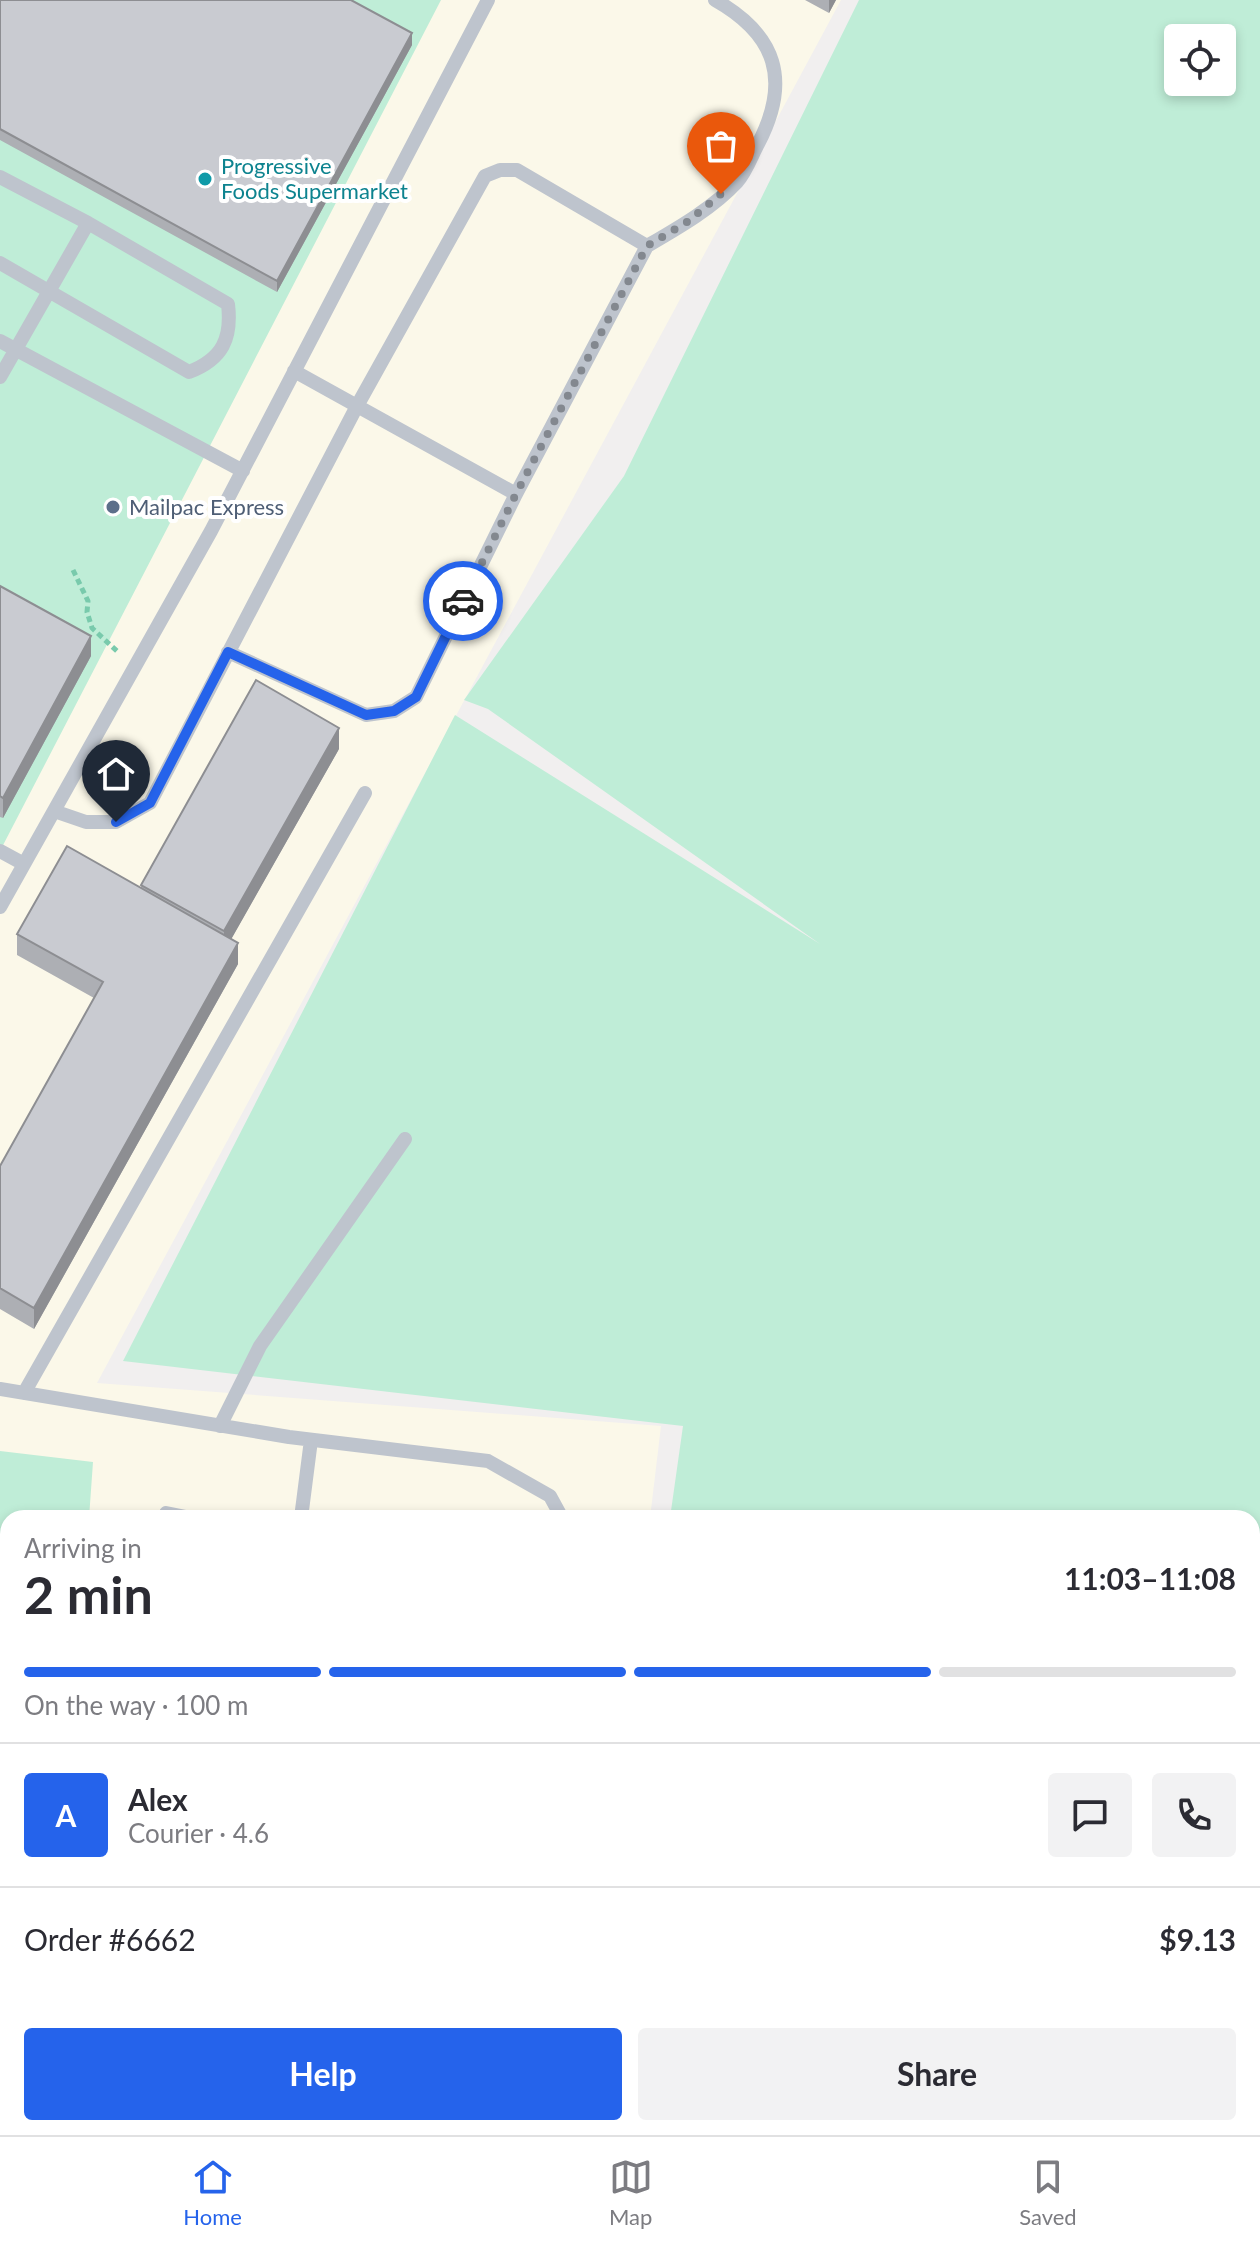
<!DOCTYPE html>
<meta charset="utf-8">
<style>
:root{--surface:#fff;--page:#f2f2f3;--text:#2b2b33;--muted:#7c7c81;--line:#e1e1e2;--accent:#2563eb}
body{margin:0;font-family:Lato,sans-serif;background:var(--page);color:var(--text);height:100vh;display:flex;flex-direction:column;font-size:30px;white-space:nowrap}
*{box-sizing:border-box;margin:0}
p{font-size:26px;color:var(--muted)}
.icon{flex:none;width:44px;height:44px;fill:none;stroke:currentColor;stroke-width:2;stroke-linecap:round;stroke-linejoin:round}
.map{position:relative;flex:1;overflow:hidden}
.panel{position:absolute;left:0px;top:1510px;width:1260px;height:626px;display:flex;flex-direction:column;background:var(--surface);border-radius:24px 24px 0 0;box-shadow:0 4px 12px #0003}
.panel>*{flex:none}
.tools{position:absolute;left:1164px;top:24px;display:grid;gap:16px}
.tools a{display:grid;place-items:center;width:72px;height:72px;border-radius:8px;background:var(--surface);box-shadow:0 4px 12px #0003;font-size:40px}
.pin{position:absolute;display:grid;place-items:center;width:68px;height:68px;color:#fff;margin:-82px -34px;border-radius:50% 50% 50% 0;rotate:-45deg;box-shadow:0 0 8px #0007}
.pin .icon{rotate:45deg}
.courier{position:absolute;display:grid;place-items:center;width:80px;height:80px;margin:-40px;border:6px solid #2563eb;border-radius:50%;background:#fff;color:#222;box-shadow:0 2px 10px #0007}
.head em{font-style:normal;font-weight:700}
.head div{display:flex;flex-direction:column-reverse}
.head{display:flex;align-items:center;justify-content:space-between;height:136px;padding:0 24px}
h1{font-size:52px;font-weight:700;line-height:60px}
.bar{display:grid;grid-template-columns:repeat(4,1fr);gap:12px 8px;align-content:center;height:96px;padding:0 24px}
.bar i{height:10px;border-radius:6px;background:var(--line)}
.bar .selected{background:var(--accent)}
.bar p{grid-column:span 4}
.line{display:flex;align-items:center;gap:20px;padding:0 24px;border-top:2px solid var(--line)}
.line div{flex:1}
.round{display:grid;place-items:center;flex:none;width:84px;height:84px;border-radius:8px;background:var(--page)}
.cta{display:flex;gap:16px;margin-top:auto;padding:16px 24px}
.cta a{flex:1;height:92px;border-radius:8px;background:var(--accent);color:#fff;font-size:32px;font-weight:700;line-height:92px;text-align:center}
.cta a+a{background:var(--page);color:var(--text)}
.tabs{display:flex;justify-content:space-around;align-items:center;height:112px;border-top:2px solid var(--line);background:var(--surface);font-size:22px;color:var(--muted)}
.tabs a{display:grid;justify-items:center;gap:4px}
.tabs .selected{color:var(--accent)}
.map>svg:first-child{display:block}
.commercial{fill:#fbf8e9}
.green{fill:#bfedd7;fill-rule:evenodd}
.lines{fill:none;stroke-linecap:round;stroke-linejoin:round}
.path{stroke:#79caac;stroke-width:5;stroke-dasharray:6 4;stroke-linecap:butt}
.lane{stroke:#bec4cd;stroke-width:14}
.wall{fill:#adafb4}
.shaded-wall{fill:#8d8e92}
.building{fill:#c9cbd1;stroke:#8d8e92;stroke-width:2}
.done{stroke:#83888f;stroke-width:8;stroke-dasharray:0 14.4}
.route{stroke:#2563eb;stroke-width:10}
.culture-dot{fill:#0f9aa8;stroke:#fff;stroke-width:3}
.service-dot{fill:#5c6f8a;stroke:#fff;stroke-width:3}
.labels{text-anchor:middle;stroke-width:8;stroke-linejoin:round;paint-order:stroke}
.culture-label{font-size:22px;fill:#0d838f;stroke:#fff;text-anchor:start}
.service-label{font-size:22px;fill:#4e5e75;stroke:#fff;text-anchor:start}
</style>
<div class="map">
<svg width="1260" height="2135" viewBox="0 0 1260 2135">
<rect width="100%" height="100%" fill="#f1efef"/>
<path class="commercial" d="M0 0H841L97 1383 661 1426 650 1518H8V2019L0 2018Z"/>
<path class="green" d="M0 0H441L0 851Z
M859 0H1260V2135H975L976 2128H1252V1518H670L683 1426 123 1361 455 715 820 944 488 709 464 700 624 476ZM1178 38H1222V82H1178Z
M0 1451 93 1462 89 1518H8V1717L0 1715Z"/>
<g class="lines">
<path class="path" d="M73 570 88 601 87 612 92 628 118 652"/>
<path class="lane" d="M0 177 88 223 228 304C232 338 223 359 189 372L0 263
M0 341 243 471
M294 371 516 494
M0 377 88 223
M228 652 366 715 394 711 416 697 516 494 647 246C678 228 713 208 737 182 746 172 752 155 758 144 791 81 777 35 715 0
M54 811 86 822H116L150 803 357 406 485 176 500 170H517L647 246
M0 851 24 864
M0 907 211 531 488 0
M0 1389 289 1437 488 1461 550 1496 562 1518
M24 1393 365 793
M220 1426 260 1346 405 1139
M166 1513 191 1518
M301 1518 311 1440
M0 2063 8 2064
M580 2128 641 2135
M523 2135 524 2128"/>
</g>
<path class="wall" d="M0 0 412 45 277 292 0 140Z
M805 0H836L829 13Z
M0 586 91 656 3 818 0 817Z
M339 749 231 939 238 964 34 1329 0 1309V1166L94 998 17 955V934L141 888V885Z"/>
<path class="shaded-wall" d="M829 0H836L829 13Z
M412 33V45L277 292V281Z
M91 636V656L3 818V798Z
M339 728V749L224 952V931Z
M238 943V964L34 1329V1308Z"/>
<path class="building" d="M0 0H351L412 33 277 281 0 129Z
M0 586 91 636 3 798 0 796Z
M256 680 339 728 224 931 141 885Z
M67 846 238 943 34 1308 0 1288V1166L103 982 17 934Z"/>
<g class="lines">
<path class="done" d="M463 601 516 494 647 246 687 222 721 194"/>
<path class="route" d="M116 822 150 803 228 652 366 715 394 711 416 697 463 601"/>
</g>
<circle class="culture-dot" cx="205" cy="179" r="8"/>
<circle class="service-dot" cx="113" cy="507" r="8"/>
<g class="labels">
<g class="culture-label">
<text x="221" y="174">Progressive<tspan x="221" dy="25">Foods Supermarket</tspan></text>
</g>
<g class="service-label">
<text x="129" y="515">Mailpac Express</text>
</g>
</g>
</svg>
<div class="tools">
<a><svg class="icon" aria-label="locate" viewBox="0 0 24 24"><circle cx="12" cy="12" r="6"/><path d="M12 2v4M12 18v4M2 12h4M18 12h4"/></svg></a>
</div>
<div class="pin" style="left:721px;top:194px;background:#ea580c"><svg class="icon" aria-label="bag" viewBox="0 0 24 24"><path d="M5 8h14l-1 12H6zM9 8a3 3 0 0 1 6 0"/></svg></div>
<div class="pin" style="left:116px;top:822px;background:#1f2937"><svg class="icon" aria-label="home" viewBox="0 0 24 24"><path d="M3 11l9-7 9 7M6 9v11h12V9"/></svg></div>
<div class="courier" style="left:463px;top:601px"><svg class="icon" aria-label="car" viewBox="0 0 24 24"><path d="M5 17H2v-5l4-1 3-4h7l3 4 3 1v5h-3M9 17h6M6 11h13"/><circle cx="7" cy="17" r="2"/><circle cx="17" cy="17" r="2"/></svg></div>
<section class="panel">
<div class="head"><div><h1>2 min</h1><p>Arriving in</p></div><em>11:03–11:08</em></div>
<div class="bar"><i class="selected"></i><i class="selected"></i><i class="selected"></i><i></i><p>On the way · 100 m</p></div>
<div class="line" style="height:144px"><b class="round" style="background:var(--accent);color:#fff">A</b><div><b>Alex</b><p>Courier · 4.6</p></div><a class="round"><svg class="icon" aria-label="chat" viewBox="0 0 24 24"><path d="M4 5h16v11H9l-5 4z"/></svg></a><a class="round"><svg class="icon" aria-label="phone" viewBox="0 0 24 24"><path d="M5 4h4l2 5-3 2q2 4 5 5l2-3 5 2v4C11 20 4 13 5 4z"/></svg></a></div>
<div class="line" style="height:104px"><div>Order #6662</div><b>$9.13</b></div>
<div class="cta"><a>Help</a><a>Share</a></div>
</section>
</div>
<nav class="tabs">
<a class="selected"><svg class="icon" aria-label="home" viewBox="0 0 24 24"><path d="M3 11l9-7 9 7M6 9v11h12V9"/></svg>Home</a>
<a><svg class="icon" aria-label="map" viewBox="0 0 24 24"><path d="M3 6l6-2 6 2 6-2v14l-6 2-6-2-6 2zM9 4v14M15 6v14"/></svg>Map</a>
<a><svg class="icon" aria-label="saved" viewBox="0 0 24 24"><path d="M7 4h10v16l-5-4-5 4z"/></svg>Saved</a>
</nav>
